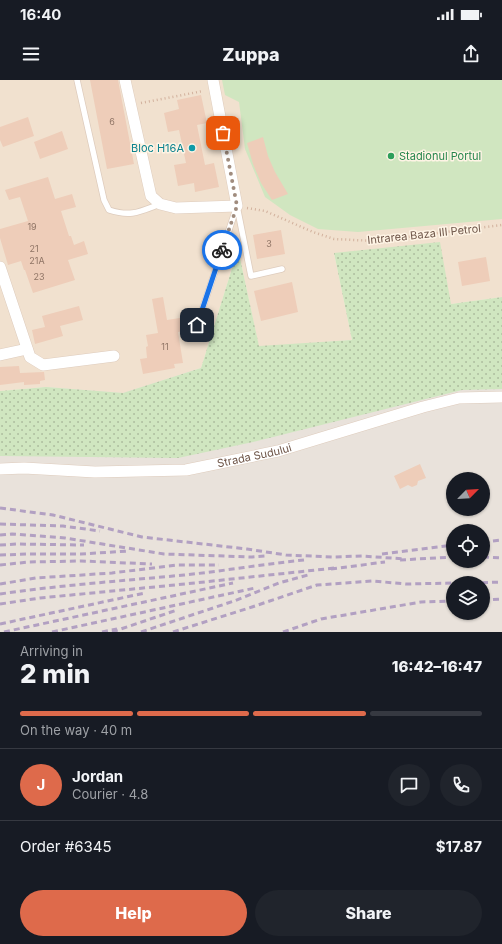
<!DOCTYPE html>
<meta charset="utf-8">
<style>
:root{--surface:#171b24;--page:#20242c;--text:#f1f3f6;--muted:#9ea1a6;--line:#363941;--accent:#de6a4b}
body{margin:0;font-family:Inter,sans-serif;background:var(--page);color:var(--text);height:100vh;display:flex;flex-direction:column;font-size:15px;white-space:nowrap}
*{box-sizing:border-box;margin:0}
p{font-size:13px;color:var(--muted)}
.icon{flex:none;width:22px;height:22px;fill:none;stroke:currentColor;stroke-width:2;stroke-linecap:round;stroke-linejoin:round}
.map{position:relative;height:552px;overflow:hidden}
.panel{display:flex;flex-direction:column;background:var(--surface);flex:1}
.panel>*{flex:none}
.needle{width:26px;rotate:66deg}
.tools{position:absolute;left:446px;top:392px;display:grid;gap:8px}
.tools a{display:grid;place-items:center;width:44px;height:44px;border-radius:50%;background:var(--surface);box-shadow:0 1px 3px #0004;font-size:20px}
.pin{position:absolute;display:grid;place-items:center;width:34px;height:34px;color:#fff;margin:-17px;border-radius:8px;box-shadow:0 2px 6px #0006}
.courier{position:absolute;display:grid;place-items:center;width:40px;height:40px;margin:-20px;border:3px solid #1a73e8;border-radius:50%;background:#fff;color:#222;box-shadow:0 1px 5px #0007}
.summary em{font-style:normal;font-weight:800}
.summary div{display:flex;flex-direction:column-reverse}
.summary{display:flex;align-items:center;justify-content:space-between;height:68px;padding:0 20px}
h1{font-size:26px;font-weight:800;line-height:30px}
.bar{display:grid;grid-template-columns:repeat(4,1fr);gap:6px 4px;align-content:center;height:48px;padding:0 20px}
.bar i{height:5px;border-radius:3px;background:var(--line)}
.bar .on{background:var(--accent)}
.bar p{grid-column:span 4}
.line{display:flex;align-items:center;gap:10px;padding:0 20px;border-top:1px solid var(--line)}
.line div{flex:1}
.round{display:grid;place-items:center;flex:none;width:42px;height:42px;border-radius:21px;background:var(--page)}
.button{display:flex;gap:8px;margin-top:auto;padding:8px 20px}
.button a{flex:1;height:46px;border-radius:24px;background:var(--accent);color:#fff;font-size:16px;font-weight:800;line-height:46px;text-align:center}
.button a+a{background:var(--page);color:var(--text)}
.status{display:flex;justify-content:space-between;align-items:center;height:28px;padding:0 20px;background:var(--surface);direction:ltr}
.status svg{height:11px;fill:currentColor}
header{display:flex;justify-content:space-between;align-items:center;height:52px;padding:0 20px;background:var(--surface);font-size:18px;font-weight:800}
.map>svg:first-child{display:block}
.residential{fill:#f1e1cf}
.industrial{fill:#e9e2db;fill-rule:evenodd}
.grass{fill:url(#grass-dots)}
.garden{fill:#d0e6c0}
.building{fill:#eecdb9}
.lines{fill:none;stroke-linecap:round;stroke-linejoin:round}
.lane-casing{stroke:#deccbd;stroke-width:7}
.street-casing{stroke:#deccbd;stroke-width:12}
.path{stroke:#d2b19d;stroke-width:2.5;stroke-dasharray:1 3;stroke-linecap:butt}
.lane{stroke:#fff;stroke-width:5.5}
.street{stroke:#fff;stroke-width:11}
.rail{stroke:#b2a0c2;stroke-width:3;stroke-dasharray:6 4;stroke-linecap:butt}
.done{stroke:#a08c7e;stroke-width:4;stroke-dasharray:0 7.2}
.route{stroke:#1a73e8;stroke-width:5}
.culture-dot{fill:#0f9aa8;stroke:#fef4e5;stroke-width:1.5}
.leisure-dot{fill:#2e9e5b;stroke:#fef4e5;stroke-width:1.5}
.labels{text-anchor:middle;stroke-width:3;stroke-linejoin:round;paint-order:stroke}
.number-label{font-size:9px;fill:#8f7465}
.culture-label{font-size:11px;fill:#0d838f;stroke:#fef4e5;text-anchor:end}
.leisure-label{font-size:11px;fill:#27864d;stroke:#fef4e5;text-anchor:start}
.street-label{font-size:11px;fill:#6f5649;stroke:#fef4e5}
</style>
<div class="status"><b>16:40</b><svg viewBox="0 0 49 12"><path d="M0 12V9h3v3zM5 12V6h3v6zM10 12V3h3v9zM15 12V0h3v12zM26 1h20v11H26zM47 4h2v5h-2z"/></svg></div>
<header><svg class="icon" aria-label="menu" viewBox="0 0 24 24"><path d="M4 6h16M4 12h16M4 18h16"/></svg>Zuppa<svg class="icon" aria-label="share" viewBox="0 0 24 24"><path d="M12 15V3M7 8l5-5 5 5M5 13v7h14v-7"/></svg></header>
<div class="map">
<svg width="502" height="552" viewBox="0 0 502 552">
<defs>
<pattern id="grass-dots" width="8" height="8" patternUnits="userSpaceOnUse"><rect width="8" height="8" fill="#d0e6c0"/><path d="M2 2h.1M6 6h.1" fill="none" stroke="#adbd9e" stroke-width="1.8" stroke-linecap="round"/></pattern>
</defs>
<rect width="100%" height="100%" fill="#faf0e0"/>
<path class="residential" d="M0 0H502V217L451 224 334 173 352 260 259 267 238 169 201 288 123 314 46 307 0 311Z"/>
<path class="industrial" d="M502 217V552H0V312L46 307 123 313 201 288 259 267 352 260ZM453 399H483V429H453ZM453 451H483V481H453ZM453 503H483V533H453Z"/>
<path class="grass" d="M440 162 451 224 502 217V309L462 310 253 362 178 378 0 376V311L46 307 123 313 201 288 238 169 259 266 352 260 334 173Z"/>
<path class="garden" d="M222 0H502V139L358 152 318 149 290 135 265 117 245 69 239 22 225 15Z"/>
<path class="building" d="M90 0H118L134 84 107 89Z
M201 15 207 43 197 45 205 85 214 83 219 107 195 112 194 103 178 106 174 85 186 83 179 50 168 52 164 33 179 29 177 20Z
M28 37 34 56 3 67 0 60V47Z
M62 51 68 69 40 79 34 62Z
M263 57 268 76 275 92 288 114 272 120 261 103 253 84 247 63Z
M48 97 55 119 72 114 76 127 61 131 69 156H71L74 165 84 161 88 174 68 180 75 200 33 213 25 190H24L21 181 8 185 0 158V149L28 141 20 117 9 120 5 110Z
M281 150 285 174 257 179 253 155Z
M486 177 490 201 462 206 458 182Z
M292 202 298 232 261 241 254 211Z
M163 217 167 240 186 237 188 250 178 252 183 283 174 284 175 288 143 294 140 279 147 278 146 267 148 266 146 255 158 253 152 219Z
M79 226 83 240 60 246 63 256 35 264 32 250 45 247 42 236Z
M19 286 20 293 44 292 45 300 40 301V304L24 305V302L0 305V287Z
M420 384 426 398 418 401 417 405 412 407 408 405 400 409 394 396Z"/>
<g class="lines">
<g class="lane-casing">
<path id="lane" d="M77 0 104 120 109 130C131 137 139 132 160 124
M237 126 251 196 282 189
M197 245 237 126"/>
</g>
<g class="street-casing">
<g id="street">
<path d="M125 0 151 116 160 124 176 128 237 126 213 0"/>
<path d="M0 187 30 277 43 285 114 276"/>
<path d="M0 275 27 269"/>
<path id="s1" d="M0 389 24 388 95 392 186 390 278 371 423 327 459 318 502 317"/>
</g>
</g>
<path class="path" d="M141 23 203 11
M247 128 265 131 313 152 334 159 375 161 502 145"/>
<use href="#lane" class="lane"/>
<use href="#street" class="street"/>
<path class="rail" d="M0 428 53 435 142 457 247 469 286 475 333 477 362 476 405 479
M0 444 63 446 100 451
M0 455 12 454 65 458 164 474 252 477 266 476
M483 462 502 460
M0 465 17 464 84 465
M382 474 453 465
M0 475 29 474H81L128 471
M483 477 502 478
M400 480 453 477
M0 485 29 482 81 481 152 484
M331 489 385 482
M472 503 502 502
M0 504 36 498 112 493 177 485H219
M0 514C61 505 122 501 184 495 224 491 264 484 304 480
M483 520 502 519
M0 524 40 518 185 504 335 488
M0 544 145 513
M4 552 233 503
M52 552 255 508
M102 552 117 549
M112 552 177 530
M141 552 234 521 279 503 308 495
M173 552 252 527 317 505 373 501 406 504 453 503
M283 552 321 539 421 522 453 521"/>
</g>
<g class="lines">
<path class="done" d="M222 170 237 126 223 53"/>
<path class="route" d="M197 245 222 170"/>
</g>
<circle class="culture-dot" cx="192" cy="68" r="4"/>
<circle class="leisure-dot" cx="391" cy="76" r="4"/>
<g class="labels">
<g class="number-label">
<text x="112" y="45">6</text>
<text x="32" y="150">19</text>
<text x="269" y="167">3</text>
<text x="34" y="172">21</text>
<text x="37" y="184">21A</text>
<text x="39" y="200">23</text>
<text x="165" y="270">11</text>
</g>
<g class="culture-label">
<text x="184" y="72">Bloc H16A</text>
</g>
<g class="leisure-label">
<text x="399" y="80">Stadionul Portul</text>
</g>
<g class="street-label">
<text transform="translate(424 154) rotate(-6)" y="4">Intrarea Baza III Petrol</text>
<text dy="4" stroke="none"><textPath href="#s1" startOffset="256">Strada Sudului</textPath></text>
</g>
</g>
</svg>
<div class="tools">
<a><svg class="needle" viewBox="-14 -14 28 28"><path d="M0-13l5 13h-10z" fill="#e53935"/><path d="M0 13l5-13h-10z" fill="#9ea1a6"/></svg></a>
<a><svg class="icon" aria-label="locate" viewBox="0 0 24 24"><circle cx="12" cy="12" r="6"/><path d="M12 2v4M12 18v4M2 12h4M18 12h4"/></svg></a>
<a><svg class="icon" aria-label="layers" viewBox="0 0 24 24"><path d="M12 4l9 5-9 5-9-5zM3 14l9 5 9-5"/></svg></a>
</div>
<div class="pin" style="left:223px;top:53px;background:#ea580c"><svg class="icon" aria-label="bag" viewBox="0 0 24 24"><path d="M5 8h14l-1 12H6zM9 8a3 3 0 0 1 6 0"/></svg></div>
<div class="pin" style="left:197px;top:245px;background:#1f2937"><svg class="icon" aria-label="home" viewBox="0 0 24 24"><path d="M3 11l9-7 9 7M6 9v11h12V9"/></svg></div>
<div class="courier" style="left:222px;top:170px"><svg class="icon" aria-label="bike" viewBox="0 0 24 24"><circle cx="6" cy="16" r="4"/><circle cx="18" cy="16" r="4"/><path d="M6 16l4-8h5l3 8M10 8l3 8H6M13 5h3"/></svg></div>
</div>
<section class="panel">
<div class="summary"><div><h1>2 min</h1><p>Arriving in</p></div><em>16:42–16:47</em></div>
<div class="bar"><i class="on"></i><i class="on"></i><i class="on"></i><i></i><p>On the way · 40 m</p></div>
<div class="line" style="height:72px"><b class="round" style="background:var(--accent);color:#fff">J</b><div><b>Jordan</b><p>Courier · 4.8</p></div><a class="round"><svg class="icon" aria-label="chat" viewBox="0 0 24 24"><path d="M4 5h16v11H9l-5 4z"/></svg></a><a class="round"><svg class="icon" aria-label="phone" viewBox="0 0 24 24"><path d="M5 4h4l2 5-3 2q2 4 5 5l2-3 5 2v4C11 20 4 13 5 4z"/></svg></a></div>
<div class="line" style="height:52px"><div>Order #6345</div><b>$17.87</b></div>
<div class="button"><a>Help</a><a>Share</a></div>
</section>
